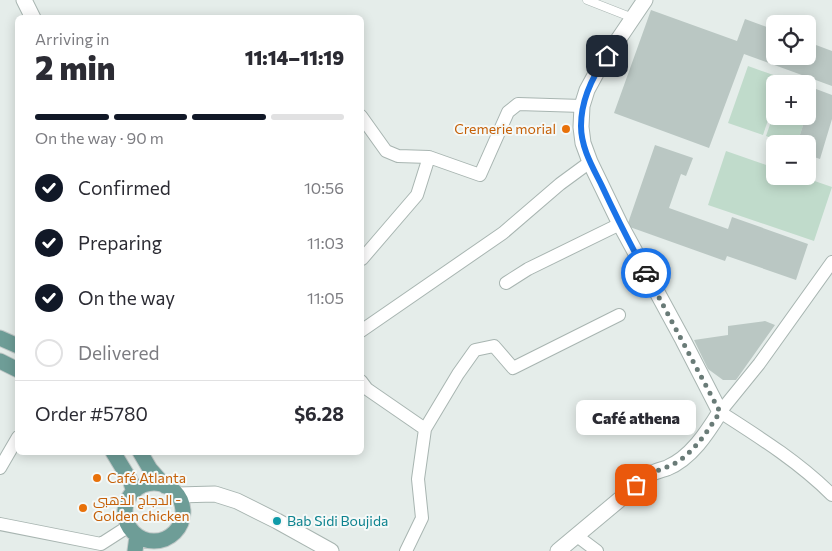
<!DOCTYPE html>
<meta charset="utf-8">
<style>
:root{--surface:#fff;--page:#f7f7f7;--text:#2b2b33;--muted:#7c7c81;--line:#e1e1e2;--accent:#111827}
body{margin:0;font-family:Commissioner,Cairo,sans-serif;background:var(--page);color:var(--text);height:100vh;display:flex;flex-direction:column;font-size:19px;white-space:nowrap}
*{box-sizing:border-box;margin:0}
p{font-size:16px;color:var(--muted)}
.icon{flex:none;width:28px;height:28px;fill:none;stroke:currentColor;stroke-width:2;stroke-linecap:round;stroke-linejoin:round}
.map{position:relative;flex:1;overflow:hidden}
.sheet{position:absolute;left:15px;top:15px;width:349px;height:440px;display:flex;flex-direction:column;background:var(--surface);border-radius:8px;box-shadow:0 2px 12px #0003}
.sheet>*{flex:none}
.fabs{position:absolute;left:766px;top:15px;display:grid;gap:10px}
.fabs a{display:grid;place-items:center;width:50px;height:50px;border-radius:8px;background:var(--surface);box-shadow:0 2px 12px #0003;font-size:25px}
.pin{position:absolute;display:grid;place-items:center;width:42px;height:42px;color:#fff;margin:-21px;border-radius:10px;box-shadow:0 2px 8px #0006}
.courier{position:absolute;display:grid;place-items:center;width:50px;height:50px;margin:-25px;border:4px solid #1a73e8;border-radius:50%;background:#fff;color:#222;box-shadow:0 1px 6px #0007}
.bubble{position:absolute;height:35px;border-radius:8px;background:var(--surface);box-shadow:0 2px 12px #0003;font-size:16px;font-weight:800;line-height:35px;text-align:center}
.head em{font-style:normal;font-weight:800}
.head div{display:flex;flex-direction:column-reverse}
.head{display:flex;align-items:center;justify-content:space-between;height:85px;padding:0 20px}
h1{font-size:32px;font-weight:800;line-height:38px}
.bar{display:grid;grid-template-columns:repeat(4,1fr);gap:8px 5px;align-content:center;height:60px;padding:0 20px}
.bar i{height:6px;border-radius:4px;background:var(--line)}
.bar .selected{background:var(--accent)}
.bar p{grid-column:span 4}
.line{display:flex;align-items:center;gap:12px;padding:0 20px;border-top:1px solid var(--line)}
.line div{flex:1}
ol{padding:0 20px;list-style:none}
li{display:flex;align-items:center;gap:15px;height:55px}
li p{margin-inline-start:auto}
li .icon{padding:5px;border-radius:50%;background:var(--accent);color:#fff;stroke-width:4}
li:last-child{color:var(--muted)}
li i{width:28px;height:28px;border:2px solid var(--line);border-radius:50%}
.map>svg:first-child{display:block}
.green{fill:#c0dbcb}
.building{fill:#bac7c3}
.lines{fill:none;stroke-linecap:round;stroke-linejoin:round}
.service-casing{stroke:#a8b5b1;stroke-width:9}
.pedestrian-casing{stroke:#a8b5b1;stroke-width:14}
.minor-casing{stroke:#a8b5b1;stroke-width:17}
.primary-casing{stroke:#c2c9c8;stroke-width:17}
.service{stroke:#fff;stroke-width:8}
.pedestrian{stroke:#fff;stroke-width:12}
.minor{stroke:#fff;stroke-width:15}
.primary{stroke:#6e9d97;stroke-width:15}
.done{stroke:#697b77;stroke-width:5;stroke-dasharray:0 9}
.route{stroke:#1a73e8;stroke-width:6}
.food-dot{fill:#e8710a;stroke:#f5f9f8;stroke-width:2}
.culture-dot{fill:#0f9aa8;stroke:#f5f9f8;stroke-width:2}
.labels{text-anchor:middle;stroke-width:4;stroke-linejoin:round;paint-order:stroke}
.food-label{font-size:14px;fill:#c56008;stroke:#f5f9f8;text-anchor:start}
.culture-label{font-size:14px;fill:#0d838f;stroke:#f5f9f8;text-anchor:start}
</style>
<div class="map">
<svg width="832" height="551" viewBox="0 0 832 551">
<rect width="100%" height="100%" fill="#e5edea"/>
<path class="green" d="M748 66 782 78 780 84H775V99L763 135 728 123Z
M775 110V116H806L797 144H788L766 136Z
M726 151 775 168V176H800L832 187 814 241 708 205Z"/>
<path class="building" d="M651 10 737 41 745 19 775 30V56H808V42L832 51V86L744 54 709 148 614 113Z
M816 89 832 95V119L820 159 808 155V144H797L806 116H808V113Z
M655 145 693 158 686 176 681 174 669 208 728 229 732 217 808 244 796 280 727 256 725 261 627 226Z
M765 321 775 325 736 380H723L708 369 694 340 728 335V326Z"/>
<g class="lines">
<g class="service-casing">
<path id="service" d="M587 0 633 18"/>
</g>
<g class="pedestrian-casing">
<path id="pedestrian" d="M361 116 386 151 398 156 429 157 480 175 508 112 518 104 582 106
M361 258 362 259 417 195 429 157
M832 262 759 364 720 412C759 437 799 462 832 495
M506 283 528 269 620 224
M361 331 503 233 560 184 590 162
M361 381 367 389 425 429
M0 468 18 437
M0 524 101 544 129 526
M577 536 597 551
M406 551 422 518 418 479 425 429 458 374 475 350 494 346 513 368 619 315"/>
</g>
<g class="minor-casing">
<path id="minor" d="M24 0 33 18
M177 495 215 494 237 501 277 521 331 551
M558 551 649 475C655 471 661 470 667 468 691 458 707 433 720 412L683 340 620 224 590 162 583 143 581 127 582 106 587 90 599 68 645 0"/>
</g>
<g class="primary-casing">
<path id="primary" d="M0 338 18 346
M0 361 18 370
M113 452 130 480 134 492
M140 452 150 469 165 486
M125 512a29 29 0 1 1 58 0a29 29 0 1 1-58 0Z
M135 551 137 536"/>
</g>
<use href="#service" class="service"/>
<use href="#pedestrian" class="pedestrian"/>
<use href="#minor" class="minor"/>
<use href="#primary" class="primary"/>
</g>
<g class="lines">
<path class="done" d="M636 485C642 480 648 475 655 472 662 468 670 467 677 462 696 450 708 430 720 412L646 273"/>
<path class="route" d="M607 56C592 77 581 100 581 126 581 147 592 166 601 184 615 214 630 244 646 273"/>
</g>
<g class="food-dot">
<circle cx="566" cy="129" r="5"/>
<circle cx="97" cy="478" r="5"/>
<circle cx="83" cy="508" r="5"/>
</g>
<circle class="culture-dot" cx="277" cy="521" r="5"/>
<g class="labels">
<g class="food-label">
<text x="556" y="134" text-anchor="end">Cremerie morial</text>
<text x="107" y="483">Café Atlanta</text>
<text x="93" y="505">الدجاج الذهبي -<tspan x="93" dy="16">Golden chicken</tspan></text>
</g>
<g class="culture-label">
<text x="287" y="526">Bab Sidi Boujida</text>
</g>
</g>
</svg>
<div class="fabs">
<a><svg class="icon" aria-label="locate" viewBox="0 0 24 24"><circle cx="12" cy="12" r="6"/><path d="M12 2v4M12 18v4M2 12h4M18 12h4"/></svg></a>
<a>+</a>
<a>−</a>
</div>
<div class="pin" style="left:636px;top:485px;background:#ea580c"><svg class="icon" aria-label="bag" viewBox="0 0 24 24"><path d="M5 8h14l-1 12H6zM9 8a3 3 0 0 1 6 0"/></svg></div>
<div class="pin" style="left:607px;top:56px;background:#1f2937"><svg class="icon" aria-label="home" viewBox="0 0 24 24"><path d="M3 11l9-7 9 7M6 9v11h12V9"/></svg></div>
<div class="courier" style="left:646px;top:273px"><svg class="icon" aria-label="car" viewBox="0 0 24 24"><path d="M5 17H2v-5l4-1 3-4h7l3 4 3 1v5h-3M9 17h6M6 11h13"/><circle cx="7" cy="17" r="2"/><circle cx="17" cy="17" r="2"/></svg></div>
<div class="bubble" style="left:576px;top:400px;width:120px">Café athena</div>
<section class="sheet">
<div class="head"><div><h1>2 min</h1><p>Arriving in</p></div><em>11:14–11:19</em></div>
<div class="bar"><i class="selected"></i><i class="selected"></i><i class="selected"></i><i></i><p>On the way · 90 m</p></div>
<ol>
<li><svg class="icon" aria-label="check" viewBox="0 0 24 24"><path d="M5 12l5 5 9-10"/></svg>Confirmed<p>10:56</p></li>
<li><svg class="icon" aria-label="check" viewBox="0 0 24 24"><path d="M5 12l5 5 9-10"/></svg>Preparing<p>11:03</p></li>
<li><svg class="icon" aria-label="check" viewBox="0 0 24 24"><path d="M5 12l5 5 9-10"/></svg>On the way<p>11:05</p></li>
<li><i></i>Delivered</li>
</ol>
<div class="line" style="height:65px"><div>Order #5780</div><b>$6.28</b></div>
</section>
</div>
